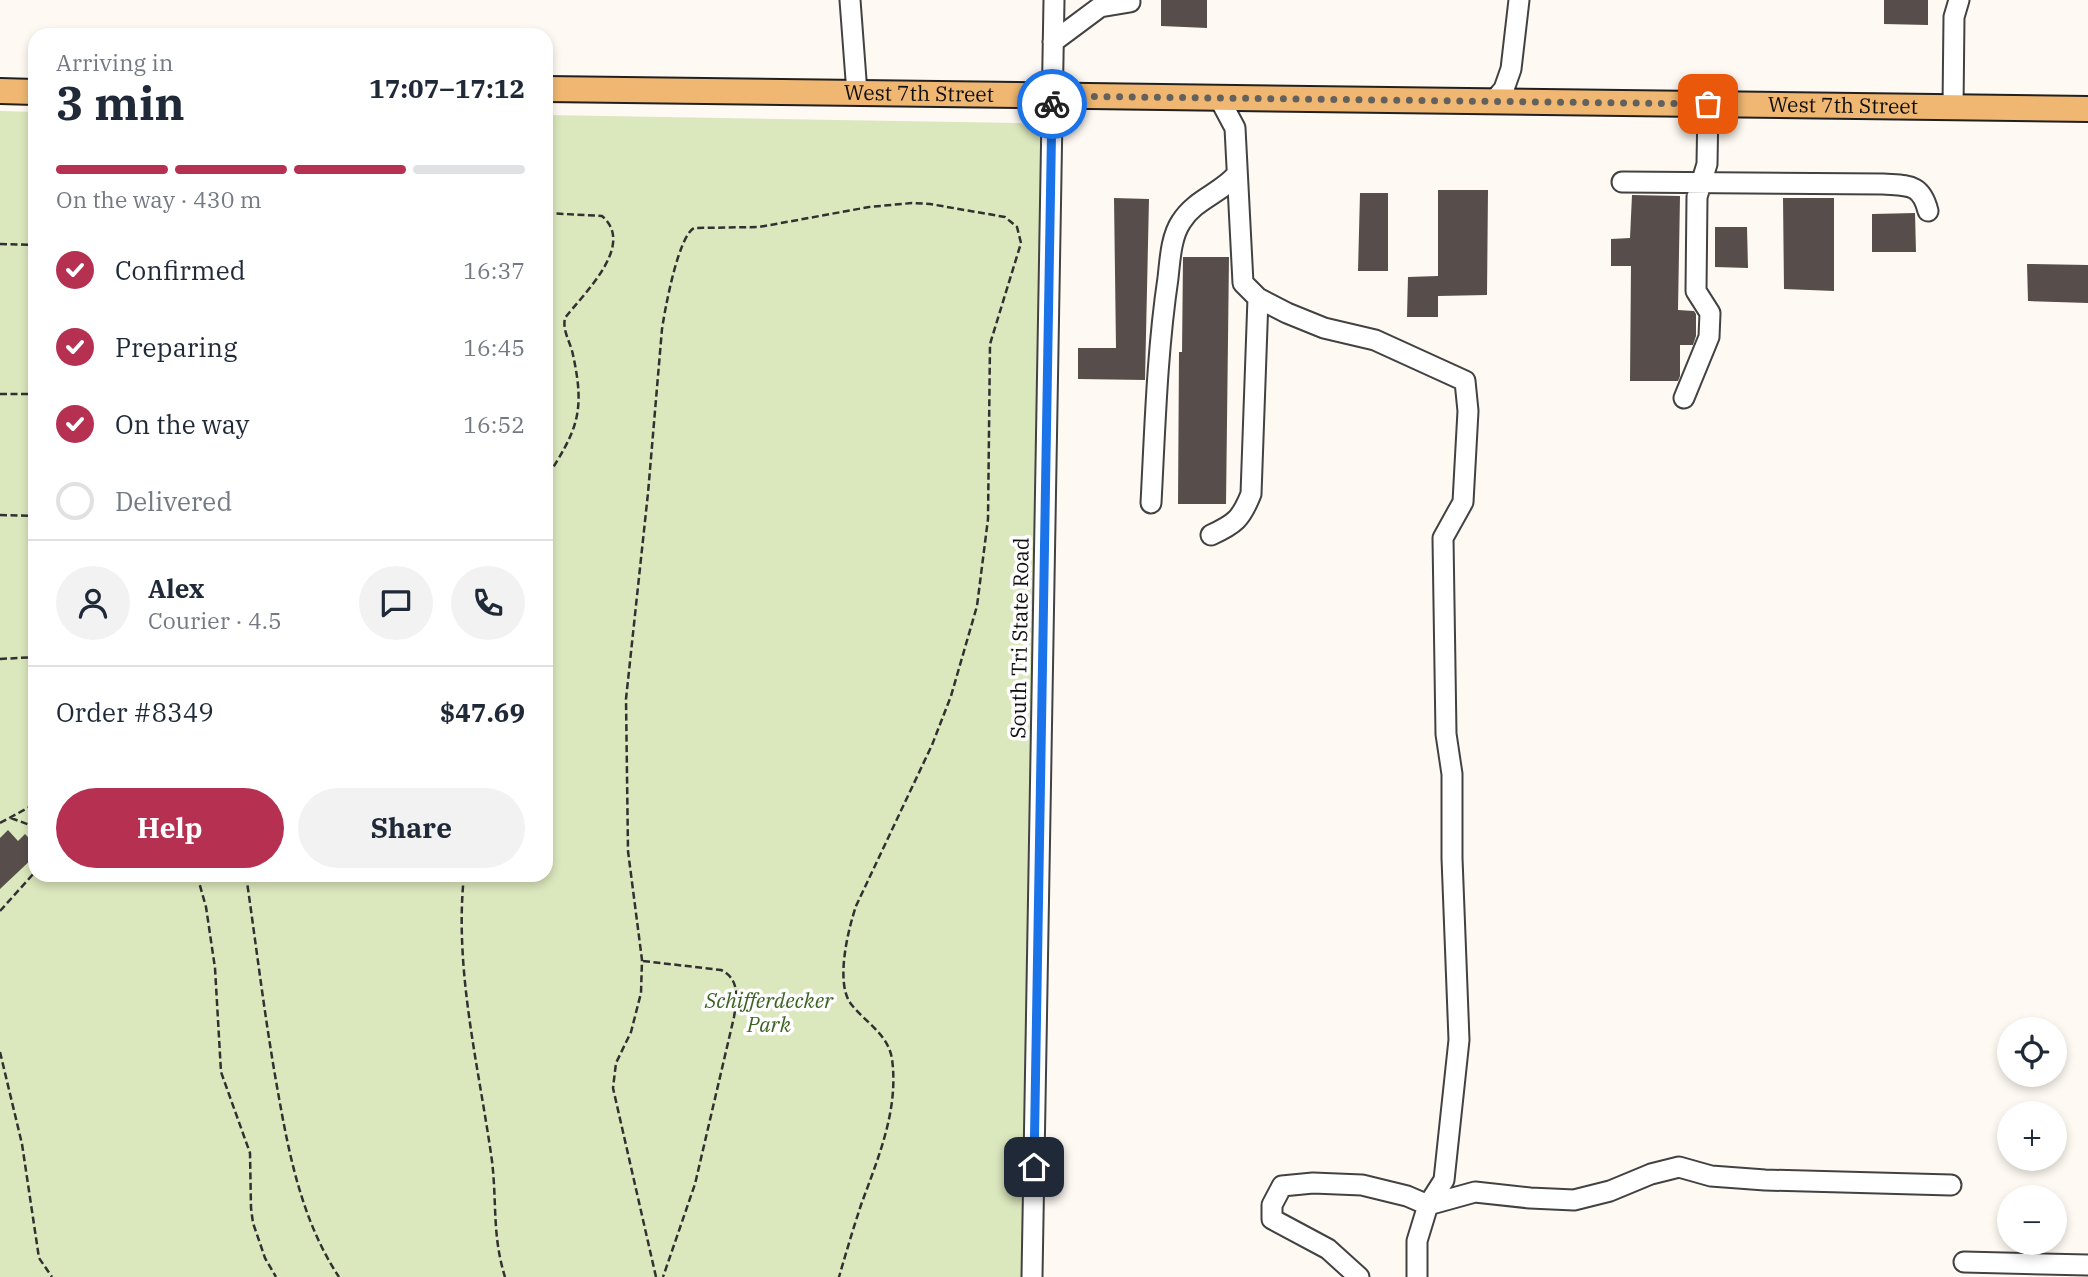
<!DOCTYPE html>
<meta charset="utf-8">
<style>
:root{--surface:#fff;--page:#f2f2f3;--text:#1f2937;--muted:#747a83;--line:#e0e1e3;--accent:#b63051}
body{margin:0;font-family:"IBM Plex Serif",serif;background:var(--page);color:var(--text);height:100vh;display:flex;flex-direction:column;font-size:26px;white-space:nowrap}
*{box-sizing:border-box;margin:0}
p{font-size:23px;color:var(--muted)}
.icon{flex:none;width:38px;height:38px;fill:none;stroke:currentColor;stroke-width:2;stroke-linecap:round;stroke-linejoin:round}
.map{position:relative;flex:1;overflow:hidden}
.panel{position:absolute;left:28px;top:28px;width:525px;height:854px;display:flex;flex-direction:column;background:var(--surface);border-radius:21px;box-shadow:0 4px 10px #0003}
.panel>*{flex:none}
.tools{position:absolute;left:1997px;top:1017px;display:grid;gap:14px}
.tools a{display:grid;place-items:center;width:70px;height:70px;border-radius:50%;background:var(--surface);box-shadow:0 4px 10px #0003;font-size:35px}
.pin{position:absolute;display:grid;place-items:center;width:60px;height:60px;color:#fff;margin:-30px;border-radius:14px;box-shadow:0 4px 10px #0006}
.courier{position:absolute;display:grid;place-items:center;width:70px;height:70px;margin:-35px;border:5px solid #1a73e8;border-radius:50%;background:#fff;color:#222;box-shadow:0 2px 9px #0007}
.head em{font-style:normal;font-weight:700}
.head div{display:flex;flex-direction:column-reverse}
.head{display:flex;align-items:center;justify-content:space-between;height:119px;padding:0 28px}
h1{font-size:46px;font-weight:700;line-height:52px}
.bar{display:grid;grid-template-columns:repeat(4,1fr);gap:10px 7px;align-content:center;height:84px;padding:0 28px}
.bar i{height:9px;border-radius:5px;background:var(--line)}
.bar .selected{background:var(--accent)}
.bar p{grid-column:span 4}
.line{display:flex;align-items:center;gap:18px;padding:0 28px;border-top:2px solid var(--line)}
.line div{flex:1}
.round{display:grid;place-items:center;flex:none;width:74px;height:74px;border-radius:37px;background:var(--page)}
ol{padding:0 28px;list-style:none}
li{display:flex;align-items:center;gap:21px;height:77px}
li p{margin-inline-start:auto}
li .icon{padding:7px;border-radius:50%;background:var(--accent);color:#fff;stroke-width:4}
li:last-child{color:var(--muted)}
li i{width:38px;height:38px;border:4px solid var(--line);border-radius:50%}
.cta{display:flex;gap:14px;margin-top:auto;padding:14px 28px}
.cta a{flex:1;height:80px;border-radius:42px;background:var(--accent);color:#fff;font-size:28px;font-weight:700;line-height:80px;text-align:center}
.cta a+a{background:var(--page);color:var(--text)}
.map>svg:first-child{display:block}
.green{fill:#dbe7bd}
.building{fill:#574e4c}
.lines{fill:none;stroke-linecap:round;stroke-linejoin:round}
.minor-casing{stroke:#424242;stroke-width:23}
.major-casing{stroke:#202020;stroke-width:28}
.path{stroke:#313131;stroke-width:2.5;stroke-dasharray:7 3.5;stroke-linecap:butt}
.minor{stroke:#fff;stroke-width:19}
.major{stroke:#efb771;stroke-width:24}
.done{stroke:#63615e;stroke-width:7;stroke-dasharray:0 12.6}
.route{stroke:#1a73e8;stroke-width:9}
.labels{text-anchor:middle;stroke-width:7;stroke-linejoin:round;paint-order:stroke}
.street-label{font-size:21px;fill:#0f0f0f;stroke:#fff}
.park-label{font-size:21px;font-style:italic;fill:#3d6323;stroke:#fff}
</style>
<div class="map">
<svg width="2088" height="1277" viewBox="0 0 2088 1277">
<rect width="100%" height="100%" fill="#fef9f2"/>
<path class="green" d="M0 111 35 112V875H546V115L1020 123 1040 132 1046 141 1026 1277H0Z"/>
<path class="building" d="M1161 0H1207V28L1161 26Z
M1884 0H1928V25L1884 24Z
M1438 190H1488L1487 295 1438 296V317H1407L1408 277 1438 276Z
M1360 193H1388V271H1358Z
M1632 195 1680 196 1678 310 1694 311 1696 314V336L1693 345H1680V376L1678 381H1630L1631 266H1611V239L1630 238Z
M1114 198 1149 199 1145 380 1078 379V348H1116Z
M1783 198H1834V291L1784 289Z
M1915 213 1916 252H1872V214Z
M1715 227H1747L1748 268 1715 267Z
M1183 257H1229L1226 504H1178L1179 352H1182Z
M2027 264 2088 265V303L2028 301Z
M8 830 18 841 25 834 35 844V856L0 889V838Z"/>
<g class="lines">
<g class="minor-casing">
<path id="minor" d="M850 0 857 93
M1053 42 1100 7 1130 2
M1219 98 1235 128 1243 283 1258 298 1287 313 1324 328 1375 340 1465 381 1468 411 1463 502 1443 538 1446 734 1452 774V858L1459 1040 1444 1180 1428 1205 1417 1241V1277
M1493 102 1504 89 1511 69 1519 0
M1953 107 1954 17 1959 0
M1622 182 1883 184C1908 186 1921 183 1928 211
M1684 398 1709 337 1710 313 1696 291 1697 197 1707 164 1708 104
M1151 503C1155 428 1157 352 1168 278 1170 260 1171 237 1181 222 1195 199 1222 193 1237 174
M1211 535C1235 524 1241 519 1251 494L1258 298
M1964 1262 2088 1265
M1032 1277 1054 0
M1359 1277 1328 1249 1272 1219V1205L1282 1186 1313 1183 1362 1185 1407 1196 1428 1205 1475 1192 1530 1198 1574 1200 1610 1191 1651 1174 1679 1167 1711 1176 1765 1180 1951 1185"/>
</g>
<g class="major-casing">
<g id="major">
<path id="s1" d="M546 89 2088 109"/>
<path d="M0 91 35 92"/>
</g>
</g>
<path class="path" d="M546 213 602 216C636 245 584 293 565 318 562 331 571 343 573 355 586 414 576 431 546 479
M0 244 35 245
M0 394H35
M0 515 35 516
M0 659 35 657
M11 818 35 827
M0 823 35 804
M197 875 206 907 215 968 221 1072 250 1153 251 1208 253 1223 265 1258 276 1277
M246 875C256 944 264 1012 276 1081 288 1149 300 1218 339 1277
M464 875C454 971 479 1067 492 1161 497 1203 492 1235 505 1277
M0 911 35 872
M643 961 721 970C740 979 737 998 734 1017L695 1184 663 1277
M0 1052 22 1144 39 1258 52 1277
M656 1277 613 1088 616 1063 631 1032 641 993 642 960 628 851 626 699 648 493 662 329C665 309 678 237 694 228L759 227 869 207 912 203 930 204 1005 217 1017 227 1021 243 990 344 988 519 977 606 951 696 932 745 856 906C848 930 835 983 851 1004 866 1023 888 1034 892 1059 899 1110 878 1158 861 1205 853 1229 846 1253 839 1277"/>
<use href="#minor" class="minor"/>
<use href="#major" class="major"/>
</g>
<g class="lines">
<path class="done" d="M1052 104V96L1708 104"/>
<path class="route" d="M1034 1167 1052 104"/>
</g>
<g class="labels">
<g class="street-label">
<text dy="7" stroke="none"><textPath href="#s1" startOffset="373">West 7th Street</textPath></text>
<text dy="7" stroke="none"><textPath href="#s1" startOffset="1297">West 7th Street</textPath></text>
<text transform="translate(1020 638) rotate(-89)" y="7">South Tri State Road</text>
</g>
<g class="park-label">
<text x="769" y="1008">Schifferdecker<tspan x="769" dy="24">Park</tspan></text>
</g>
</g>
</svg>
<div class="tools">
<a><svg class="icon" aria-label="locate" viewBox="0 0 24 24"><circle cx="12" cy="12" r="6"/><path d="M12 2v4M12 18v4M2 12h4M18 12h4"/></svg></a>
<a>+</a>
<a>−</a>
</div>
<div class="pin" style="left:1708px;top:104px;background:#ea580c"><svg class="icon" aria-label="bag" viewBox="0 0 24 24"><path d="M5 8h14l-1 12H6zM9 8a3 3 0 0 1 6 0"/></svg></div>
<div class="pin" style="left:1034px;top:1167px;background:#1f2937"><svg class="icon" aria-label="home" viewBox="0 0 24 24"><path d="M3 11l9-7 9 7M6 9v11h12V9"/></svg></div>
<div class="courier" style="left:1052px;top:104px"><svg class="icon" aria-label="bike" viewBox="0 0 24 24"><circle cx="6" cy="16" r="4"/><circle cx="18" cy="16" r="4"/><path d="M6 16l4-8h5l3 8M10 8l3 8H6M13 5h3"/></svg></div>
<section class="panel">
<div class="head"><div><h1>3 min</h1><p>Arriving in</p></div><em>17:07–17:12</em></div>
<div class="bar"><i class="selected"></i><i class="selected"></i><i class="selected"></i><i></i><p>On the way · 430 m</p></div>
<ol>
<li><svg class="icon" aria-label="check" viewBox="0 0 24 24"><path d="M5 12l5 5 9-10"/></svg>Confirmed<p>16:37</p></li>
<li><svg class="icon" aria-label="check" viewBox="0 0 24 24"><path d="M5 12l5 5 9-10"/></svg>Preparing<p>16:45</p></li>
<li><svg class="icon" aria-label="check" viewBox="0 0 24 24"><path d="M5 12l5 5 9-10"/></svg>On the way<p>16:52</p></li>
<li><i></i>Delivered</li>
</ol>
<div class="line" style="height:126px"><a class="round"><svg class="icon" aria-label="person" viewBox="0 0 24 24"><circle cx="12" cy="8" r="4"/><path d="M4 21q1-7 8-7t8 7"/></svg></a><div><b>Alex</b><p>Courier · 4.5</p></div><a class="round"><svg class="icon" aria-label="chat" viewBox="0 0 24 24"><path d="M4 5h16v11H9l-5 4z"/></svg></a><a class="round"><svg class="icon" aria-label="phone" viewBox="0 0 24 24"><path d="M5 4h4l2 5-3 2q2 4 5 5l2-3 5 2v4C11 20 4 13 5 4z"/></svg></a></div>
<div class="line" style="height:91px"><div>Order #8349</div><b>$47.69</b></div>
<div class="cta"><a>Help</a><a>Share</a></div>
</section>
</div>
